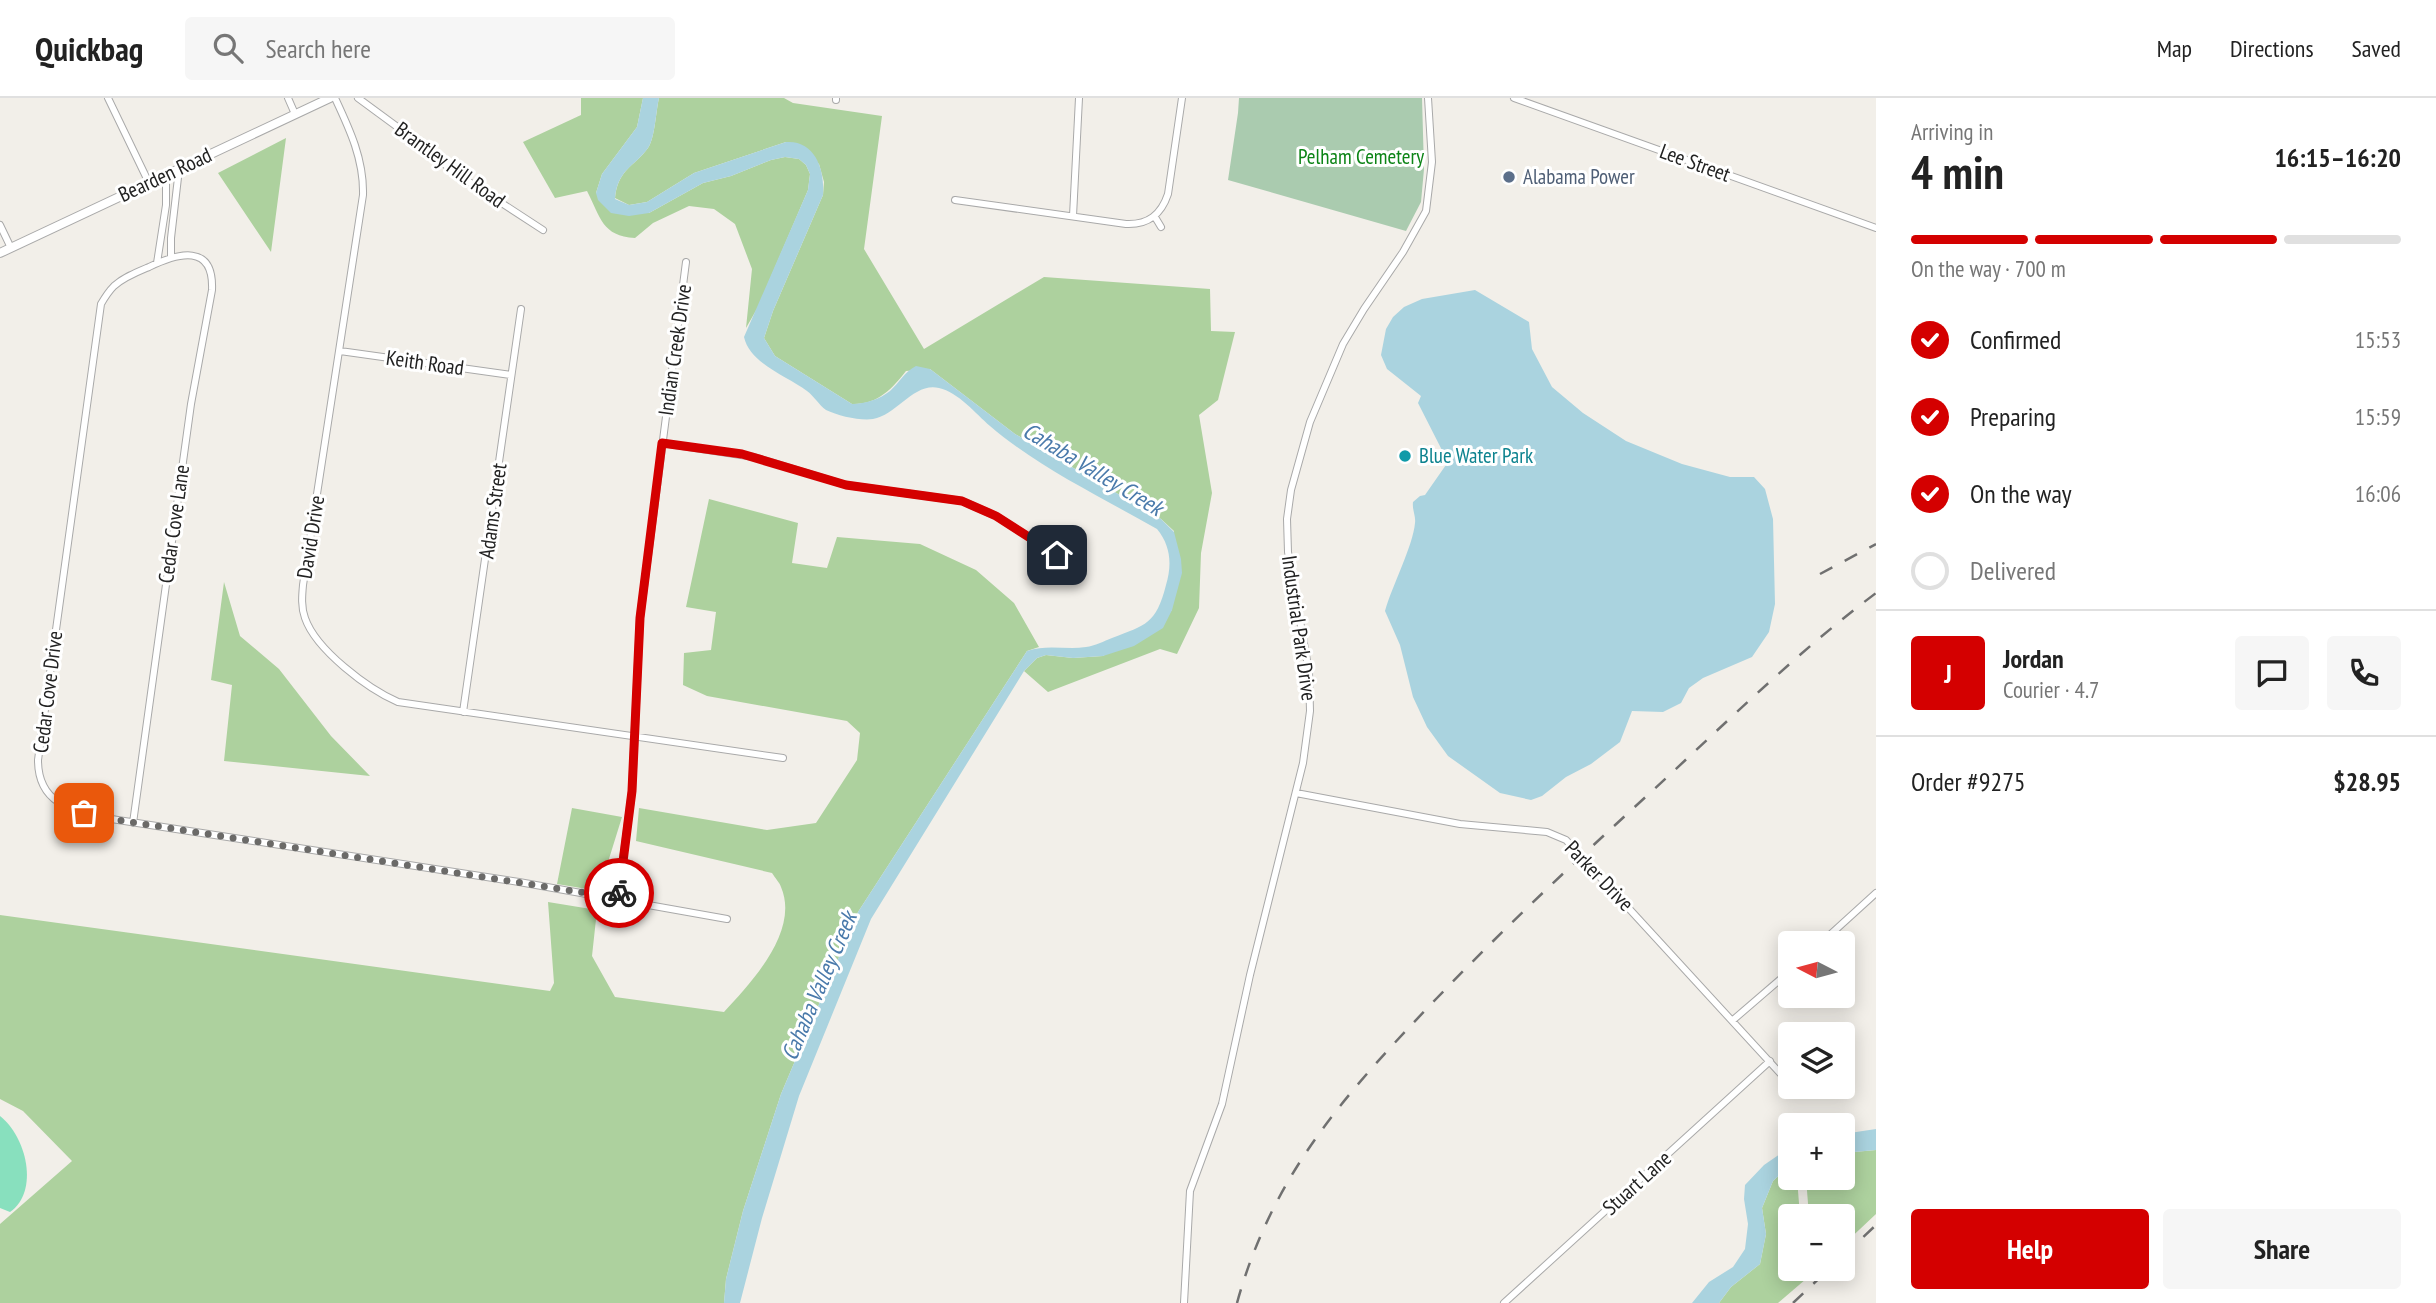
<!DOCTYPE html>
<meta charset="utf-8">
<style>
:root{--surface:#fff;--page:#f6f6f6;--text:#222;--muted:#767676;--line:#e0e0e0;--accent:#d40000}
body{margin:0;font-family:"PT Sans Narrow",sans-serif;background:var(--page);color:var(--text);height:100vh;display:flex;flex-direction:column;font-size:26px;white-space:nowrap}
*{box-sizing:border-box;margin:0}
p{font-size:23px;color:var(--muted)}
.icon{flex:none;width:38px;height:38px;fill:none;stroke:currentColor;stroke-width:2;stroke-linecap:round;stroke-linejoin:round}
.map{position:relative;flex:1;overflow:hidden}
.panel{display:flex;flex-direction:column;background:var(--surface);width:560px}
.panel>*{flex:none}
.needle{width:46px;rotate:276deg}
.buttons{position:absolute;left:1778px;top:833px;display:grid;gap:14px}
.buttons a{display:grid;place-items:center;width:77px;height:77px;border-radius:7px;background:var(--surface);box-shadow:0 4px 18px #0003;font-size:35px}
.pin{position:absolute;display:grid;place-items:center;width:60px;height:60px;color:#fff;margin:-30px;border-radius:14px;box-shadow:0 4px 10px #0006}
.courier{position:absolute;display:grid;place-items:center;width:70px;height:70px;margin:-35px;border:5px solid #d40000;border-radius:50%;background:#fff;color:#222;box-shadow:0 2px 9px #0007}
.overview em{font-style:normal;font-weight:800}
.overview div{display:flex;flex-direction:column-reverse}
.overview{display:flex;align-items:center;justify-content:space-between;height:119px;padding:0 35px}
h1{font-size:46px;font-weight:800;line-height:52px}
.bar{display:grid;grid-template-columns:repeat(4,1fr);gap:10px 7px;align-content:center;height:84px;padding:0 35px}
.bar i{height:9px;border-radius:5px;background:var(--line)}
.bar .selected{background:var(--accent)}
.bar p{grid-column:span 4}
.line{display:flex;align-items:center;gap:18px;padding:0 35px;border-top:2px solid var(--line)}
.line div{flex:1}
.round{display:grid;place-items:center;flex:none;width:74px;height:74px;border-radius:7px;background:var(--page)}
ol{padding:0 35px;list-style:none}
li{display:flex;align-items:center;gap:21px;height:77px}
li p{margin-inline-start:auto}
li .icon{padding:7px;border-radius:50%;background:var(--accent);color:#fff;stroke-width:4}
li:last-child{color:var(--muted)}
li i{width:38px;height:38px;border:4px solid var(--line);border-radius:50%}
.primary-button{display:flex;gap:14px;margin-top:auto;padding:14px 35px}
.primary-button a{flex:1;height:80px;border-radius:7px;background:var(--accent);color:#fff;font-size:28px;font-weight:800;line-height:80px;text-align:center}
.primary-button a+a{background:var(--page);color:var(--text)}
header{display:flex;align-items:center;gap:42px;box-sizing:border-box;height:98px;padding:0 35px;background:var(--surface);border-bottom:2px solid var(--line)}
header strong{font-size:33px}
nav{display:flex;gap:38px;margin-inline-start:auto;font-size:24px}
.search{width:490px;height:63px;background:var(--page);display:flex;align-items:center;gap:18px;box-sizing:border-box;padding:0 24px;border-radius:7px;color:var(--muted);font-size:26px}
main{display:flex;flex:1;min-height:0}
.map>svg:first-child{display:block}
.forest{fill:#add19e}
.cemetery{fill:#aacbaf}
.pitch{fill:#88e0be}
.water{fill:#aad3df}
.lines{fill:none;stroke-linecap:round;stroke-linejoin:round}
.minor-casing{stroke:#a9a9a9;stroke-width:8}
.tertiary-casing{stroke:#a9a9a9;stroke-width:10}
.minor{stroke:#fff;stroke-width:6}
.tertiary{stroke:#fff;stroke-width:8}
.rail{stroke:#707070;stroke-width:2.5;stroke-dasharray:14 14;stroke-linecap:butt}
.done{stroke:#6b6a68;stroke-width:7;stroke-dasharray:0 12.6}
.route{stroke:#d40000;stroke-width:9}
.service-dot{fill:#5c6f8a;stroke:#fff;stroke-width:2.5}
.culture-dot{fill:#0f9aa8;stroke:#fff;stroke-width:2.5}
.labels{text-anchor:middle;stroke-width:6;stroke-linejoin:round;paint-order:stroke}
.park-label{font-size:21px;fill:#0c8416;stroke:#fff}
.street-label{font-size:21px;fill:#222;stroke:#fff}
.service-label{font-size:21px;fill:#4e5e75;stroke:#fff;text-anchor:start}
.culture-label{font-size:21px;fill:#0d838f;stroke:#fff;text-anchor:start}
.water-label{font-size:23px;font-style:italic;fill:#4a7aab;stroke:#fff}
</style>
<header>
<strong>Quickbag</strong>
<div class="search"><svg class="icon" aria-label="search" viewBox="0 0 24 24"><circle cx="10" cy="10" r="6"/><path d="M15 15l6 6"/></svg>Search here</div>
<nav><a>Map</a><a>Directions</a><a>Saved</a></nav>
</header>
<main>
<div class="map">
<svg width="1876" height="1205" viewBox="0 0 1876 1205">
<rect width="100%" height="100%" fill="#f2efe9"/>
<path class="forest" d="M581 0H643L637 29 602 76 596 95 649 115 703 85 731 78 771 62 785 59 799 61 806 67 810 76 808 92 758 209 746 230 752 171 735 126 714 111 689 108 653 125 635 140C602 138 601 120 587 93L555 100 523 44 581 17Z
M659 0H784L793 5 882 18 864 151 924 251 1044 179 1210 191 1211 233 1235 234 1218 302 1199 317 1212 395 1201 455 1199 510 1177 556 1160 551 1048 594 1024 573 1037 560 1046 557 1073 560 1103 558 1172 512 1174 433 1161 421 1015 336 930 271 906 273C892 291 877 307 852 306L775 258 764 240 773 213 823 97 824 84 819 66 786 44 694 75 647 104 629 107 615 100C618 71 634 69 648 50 655 40 656 12 659 0Z
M286 40 271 154 218 75Z
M709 401 798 425 792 465 827 470 837 439 920 446 976 472 1014 505 1039 549 1027 553 858 814 781 996 743 1113 726 1181 724 1205H0V1126L72 1063 23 1013 0 1001V817L550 893 554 885 548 804 597 812 592 858 615 899 724 914C751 885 800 833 781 789 780 785 775 780 772 775L636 743 639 710 767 732 816 725 857 662 860 635 847 623 707 598 683 587 684 555 711 552 716 514 686 509Z
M224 484 240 538 279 571 331 638 370 678 224 663 232 587 211 582Z
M572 710 622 719 599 793 557 786Z
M1876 1052V1116L1843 1147V1118H1809L1806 1080H1843V1055Z
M1790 1067V1080H1797L1800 1118H1790V1171H1805L1806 1181 1778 1205H1719L1731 1189 1760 1166 1766 1136 1762 1110 1773 1083Z"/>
<path class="cemetery" d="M1239 0H1422L1424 71 1421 104 1406 133 1228 82 1238 15Z"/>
<path class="pitch" d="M0 1018C26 1038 40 1093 10 1114L0 1110Z"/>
<path class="water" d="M643 0H659C656 12 655 40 648 50 634 69 617 72 615 101L629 107 647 104 694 75 786 44C816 42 825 73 823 97L773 213 764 240 775 258 852 306C865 306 880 301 890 293 900 284 904 274 916 268L930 271 1015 336 1161 421 1174 434 1181 461 1182 475 1172 512 1163 530 1134 548 1103 558 1073 560 1046 557 1037 560 1024 573 871 821 799 998 762 1120 740 1205H724L726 1181 743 1113 781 996 858 814 1027 553C1047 546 1066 552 1086 549 1095 548 1104 543 1112 540 1146 527 1156 526 1166 487 1172 467 1171 448 1157 431 1101 399 1039 370 990 328 976 316 958 294 939 290 914 284 897 317 873 321 861 323 838 318 826 312 819 307 814 298 807 293 787 278 750 266 744 239L808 92 810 76 806 67 799 61 785 59 771 62 731 78 703 85 649 115 629 118 611 115 598 102 596 95 602 76 637 29Z
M1475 192 1529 224 1532 251 1552 289 1583 315 1626 343 1682 366 1730 379H1754L1765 391 1773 421 1775 506 1769 534 1752 559 1703 580 1689 590 1681 605 1663 614 1632 613 1620 644 1591 666 1566 679 1542 698 1531 702 1500 695 1448 658 1427 629 1413 599 1400 547 1385 513C1392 488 1413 448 1415 425 1416 418 1412 412 1413 404L1420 398 1425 397 1448 364 1418 305 1421 298 1387 271 1381 257 1386 231 1393 219 1404 209 1422 201Z
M1876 1031V1052L1843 1055V1036Z
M1790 1049V1067L1773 1083 1762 1110 1766 1136 1760 1166 1731 1189 1719 1205H1692L1709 1184 1733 1169 1745 1151 1748 1126 1744 1101 1745 1087 1764 1067Z"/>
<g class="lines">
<g class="minor-casing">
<path id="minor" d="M108 0 149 85
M288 0 295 16
M335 0C350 32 364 62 363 97L303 487C302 498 301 509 305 520 316 552 368 591 398 604L783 660
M358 0 411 39 454 74 543 132
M1514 0 1876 130
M836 2V0
M955 102 1126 126C1148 127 1161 117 1168 96L1182 0
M1073 118 1079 0
M1155 119 1161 129
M0 127 11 150
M171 158V140L179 71
M157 165 166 107V77
M340 253 511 277
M662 345 754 359 846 387 962 403 996 418 1077 470
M463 614 521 211
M1296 695 1460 726 1547 734 1566 742 1790 986
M133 725 191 306 212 192C214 145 178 155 149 169 137 174 124 179 114 188 109 193 105 199 101 206L38 662C38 705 70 712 105 720L519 784 727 821
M618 800 632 693 640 520 686 164
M1821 845 1876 795
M1733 922 1790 873
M1184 1205 1190 1093 1222 1006 1250 877 1303 665 1310 613 1309 574 1288 454 1287 421 1291 392 1310 324 1343 246 1364 211 1403 154 1426 113 1432 64 1428 0
M1504 1205 1770 963"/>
</g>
<g class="tertiary-casing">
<path id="tertiary" d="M0 155 330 0"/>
</g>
<use href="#minor" class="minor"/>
<use href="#tertiary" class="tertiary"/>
<path class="rail" d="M1820 476 1876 446
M1843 1158 1876 1127
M1237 1205C1273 1075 1347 994 1437 900 1506 828 1578 761 1651 694 1724 627 1796 555 1876 495
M1793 1205 1829 1171"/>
</g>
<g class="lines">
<path class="done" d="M84 715 105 720 618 800 619 795"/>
<path class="route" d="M619 795 632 693 640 520 662 345 742 356 846 387 962 403 996 418 1057 457"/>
</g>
<circle class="service-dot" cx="1509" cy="79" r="7"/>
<circle class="culture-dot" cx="1405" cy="358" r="7"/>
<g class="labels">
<g class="park-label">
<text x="1361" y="66">Pelham Cemetery</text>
</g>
<g class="street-label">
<text transform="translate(1695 65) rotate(20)" y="7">Lee Street</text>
<text transform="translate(450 67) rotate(36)" y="7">Brantley Hill Road</text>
<text transform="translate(165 77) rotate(-25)" y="7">Bearden Road</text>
<text transform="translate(675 252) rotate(-82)" y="7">Indian Creek Drive</text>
<text transform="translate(425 265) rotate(8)" y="7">Keith Road</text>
<text transform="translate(493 413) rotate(-82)" y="7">Adams Street</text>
<text transform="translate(174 426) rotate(-82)" y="7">Cedar Cove Lane</text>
<text transform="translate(311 439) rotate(-81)" y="7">David Drive</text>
<text transform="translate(1299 530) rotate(82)" y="7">Industrial Park Drive</text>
<text transform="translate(48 594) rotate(-83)" y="7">Cedar Cove Drive</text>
<text transform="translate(1599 778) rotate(46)" y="7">Parker Drive</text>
<text transform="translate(1637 1085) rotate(-42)" y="7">Stuart Lane</text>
</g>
<g class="service-label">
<text x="1523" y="86">Alabama Power</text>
</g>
<g class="culture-label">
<text x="1419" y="365">Blue Water Park</text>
</g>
<g class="water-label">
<text transform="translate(1093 371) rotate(31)" y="8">Cahaba Valley Creek</text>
<text transform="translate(819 888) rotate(-67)" y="8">Cahaba Valley Creek</text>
</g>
</g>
</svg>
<div class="buttons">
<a><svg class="needle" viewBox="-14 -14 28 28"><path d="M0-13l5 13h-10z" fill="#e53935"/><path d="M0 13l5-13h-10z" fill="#767676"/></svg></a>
<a><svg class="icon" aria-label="layers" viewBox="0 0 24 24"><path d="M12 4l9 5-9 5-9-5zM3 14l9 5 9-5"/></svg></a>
<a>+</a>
<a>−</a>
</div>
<div class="pin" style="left:84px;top:715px;background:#ea580c"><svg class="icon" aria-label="bag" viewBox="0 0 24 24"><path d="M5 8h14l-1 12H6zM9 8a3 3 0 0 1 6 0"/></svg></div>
<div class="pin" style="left:1057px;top:457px;background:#1f2937"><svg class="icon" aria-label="home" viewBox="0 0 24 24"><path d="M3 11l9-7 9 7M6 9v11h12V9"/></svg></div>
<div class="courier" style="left:619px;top:795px"><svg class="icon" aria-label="bike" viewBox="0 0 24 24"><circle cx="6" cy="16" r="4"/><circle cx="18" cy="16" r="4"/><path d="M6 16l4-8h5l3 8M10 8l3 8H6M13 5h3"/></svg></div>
</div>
<section class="panel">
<div class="overview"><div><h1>4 min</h1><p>Arriving in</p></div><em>16:15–16:20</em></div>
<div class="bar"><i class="selected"></i><i class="selected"></i><i class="selected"></i><i></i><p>On the way · 700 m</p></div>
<ol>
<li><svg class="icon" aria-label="check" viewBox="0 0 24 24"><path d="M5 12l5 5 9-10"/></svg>Confirmed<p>15:53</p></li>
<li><svg class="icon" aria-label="check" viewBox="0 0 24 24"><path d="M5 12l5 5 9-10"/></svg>Preparing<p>15:59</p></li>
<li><svg class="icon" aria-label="check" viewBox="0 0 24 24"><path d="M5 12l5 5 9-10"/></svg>On the way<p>16:06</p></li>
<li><i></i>Delivered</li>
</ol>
<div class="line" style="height:126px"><b class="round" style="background:var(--accent);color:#fff">J</b><div><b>Jordan</b><p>Courier · 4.7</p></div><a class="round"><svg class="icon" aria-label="chat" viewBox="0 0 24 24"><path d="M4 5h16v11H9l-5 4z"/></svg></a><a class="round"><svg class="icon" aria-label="phone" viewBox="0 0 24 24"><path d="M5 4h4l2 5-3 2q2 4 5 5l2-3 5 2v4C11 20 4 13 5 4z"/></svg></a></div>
<div class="line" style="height:91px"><div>Order #9275</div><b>$28.95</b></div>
<div class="primary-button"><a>Help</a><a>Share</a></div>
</section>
</main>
